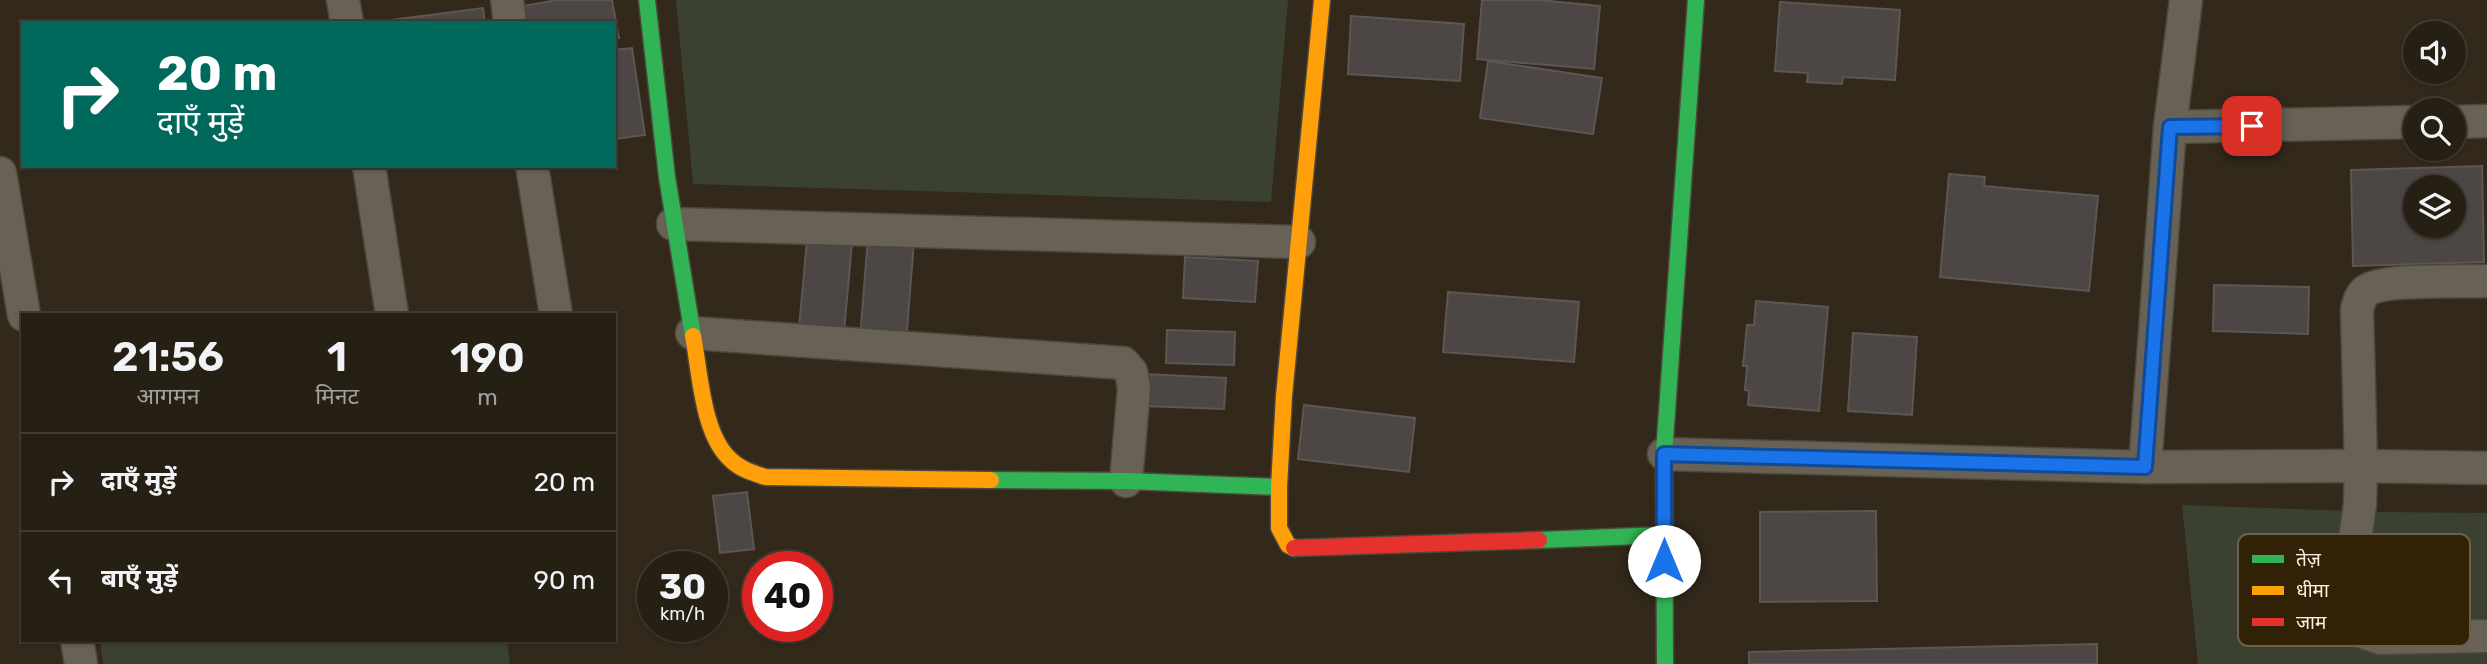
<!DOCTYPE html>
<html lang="hi">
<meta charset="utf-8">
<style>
body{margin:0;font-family:Rubik,"Noto Sans Devanagari",sans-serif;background:#2e271d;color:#f1f3f6;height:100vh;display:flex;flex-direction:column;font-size:26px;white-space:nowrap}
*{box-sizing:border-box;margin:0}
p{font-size:23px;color:#a4a2a0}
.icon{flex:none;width:38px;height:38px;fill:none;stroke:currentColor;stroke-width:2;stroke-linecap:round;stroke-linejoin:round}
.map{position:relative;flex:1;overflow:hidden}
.side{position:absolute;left:21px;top:313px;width:595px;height:329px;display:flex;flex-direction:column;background:#261f14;border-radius:0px;box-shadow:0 2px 5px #0004,0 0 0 2px #423d34}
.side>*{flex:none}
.banner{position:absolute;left:21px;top:21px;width:595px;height:147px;border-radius:0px;box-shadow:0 2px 5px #0004,0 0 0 2px #423d34;background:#00695c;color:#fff;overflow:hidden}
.fabs{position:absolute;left:2403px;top:21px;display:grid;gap:14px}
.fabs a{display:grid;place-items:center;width:63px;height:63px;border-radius:50%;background:#261f14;box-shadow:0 2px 5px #0004,0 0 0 2px #423d34;font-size:35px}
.speed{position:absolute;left:637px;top:551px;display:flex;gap:14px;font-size:35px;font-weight:700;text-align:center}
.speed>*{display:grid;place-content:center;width:91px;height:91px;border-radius:50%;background:#261f14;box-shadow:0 2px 5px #0004,0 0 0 2px #423d34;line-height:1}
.speed small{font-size:18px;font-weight:400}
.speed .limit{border:10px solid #d22;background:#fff;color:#111}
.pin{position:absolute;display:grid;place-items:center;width:60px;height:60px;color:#fff;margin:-30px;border-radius:14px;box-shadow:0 4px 10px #0006}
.me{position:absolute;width:77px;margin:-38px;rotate:0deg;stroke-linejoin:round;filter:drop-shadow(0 0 5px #0008)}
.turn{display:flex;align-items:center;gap:24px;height:147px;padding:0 21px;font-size:32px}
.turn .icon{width:91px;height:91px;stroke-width:2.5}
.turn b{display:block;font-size:49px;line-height:60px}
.eta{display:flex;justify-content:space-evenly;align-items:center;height:119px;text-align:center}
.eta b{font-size:42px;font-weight:600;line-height:49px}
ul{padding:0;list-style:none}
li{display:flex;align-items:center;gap:21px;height:98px;padding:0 21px;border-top:2px solid #423d34}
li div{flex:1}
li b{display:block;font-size:26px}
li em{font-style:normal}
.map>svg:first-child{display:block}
.green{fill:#3b4130}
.building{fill:#4c4644;stroke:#5d5655;stroke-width:2;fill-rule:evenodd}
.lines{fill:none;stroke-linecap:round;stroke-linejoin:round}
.street-casing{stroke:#4e473b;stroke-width:35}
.fast-casing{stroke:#4e473b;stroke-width:19}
.slow-casing{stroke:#4e473b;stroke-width:19}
.jam-casing{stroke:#4e473b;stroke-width:19}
.street{stroke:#686156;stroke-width:32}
.fast{stroke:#30b455;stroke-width:16}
.slow{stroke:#ff9f0a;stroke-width:16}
.jam{stroke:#e5322d;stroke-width:16}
.route-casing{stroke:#114b97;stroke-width:18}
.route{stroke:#1a73e8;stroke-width:12}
.key{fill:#312207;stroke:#6d6048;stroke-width:2}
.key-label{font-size:19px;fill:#faf1e1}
</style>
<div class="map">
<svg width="2487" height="664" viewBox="0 0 2487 664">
<rect width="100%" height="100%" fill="#32291b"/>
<g class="green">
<polygon points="676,0 1288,0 1271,202 693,184"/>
<polygon points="2182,505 2377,512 2487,513 2487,664 2198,664"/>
<polygon points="100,641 507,641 510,664 103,664"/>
</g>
<g class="building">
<polygon points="557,0 612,0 619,38 614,38 614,23 514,23 512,8"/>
<polygon points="1482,0 1538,0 1600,6 1594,69 1477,59"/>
<polygon points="1780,2 1900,10 1895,80 1843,77 1842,84 1807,82 1808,73 1775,71"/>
<polygon points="483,8 485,23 392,23 392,20"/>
<polygon points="1351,16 1464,24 1460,81 1348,74"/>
<polygon points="632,48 645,135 614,139 614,50"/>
<polygon points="1488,61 1602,78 1593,134 1480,118"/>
<path d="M2482,166L2484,262L2353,266L2351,170ZM2415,187H2454V226H2415Z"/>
<polygon points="1949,174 1985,177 1984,186 2098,196 2089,291 1940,277"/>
<polygon points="808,229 853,232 844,332 799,328"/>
<polygon points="868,237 914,241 906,343 860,339"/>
<polygon points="1185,257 1258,261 1255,302 1183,298"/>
<polygon points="2214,285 2309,287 2308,334 2213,331"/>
<polygon points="1448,292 1579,302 1574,362 1443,352"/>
<polygon points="1756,301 1828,307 1819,411 1748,405 1749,391 1745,390 1747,366 1743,366 1747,325 1754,325"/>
<polygon points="1167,330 1235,332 1234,365 1166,363"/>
<polygon points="1853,333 1917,337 1912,415 1848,411"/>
<polygon points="1145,374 1226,378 1224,409 1143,406"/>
<polygon points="1304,405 1415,418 1409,472 1298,459"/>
<polygon points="747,492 754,549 720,553 713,496"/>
<polygon points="1876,511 1877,601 1760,602 1760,512"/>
<polygon points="2097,644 2097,664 1749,664 1749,652"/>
</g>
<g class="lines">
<defs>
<g id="street">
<polyline points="343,0 347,23"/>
<polyline points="507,0 510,23"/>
<polyline points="2454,122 2487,121"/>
<polyline points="2170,127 2415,122"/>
<polyline points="369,166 392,315"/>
<polyline points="532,166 556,315"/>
<polyline points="0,173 24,315"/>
<polyline points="673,224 1299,242"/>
<path d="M2487,281C2463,282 2383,278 2366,291C2360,296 2359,302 2357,310L2361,466L2360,504L2347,596V615L2360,631L2380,638L2487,636"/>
<polyline points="692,333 1123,363 1131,372 1134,388 1126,481"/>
<polyline points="1664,454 2145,467 2361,466 2487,468"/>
<polyline points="2145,467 2170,127 2186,0"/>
<polyline points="77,640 81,664"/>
</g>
<g id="fast">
<polyline points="647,0 667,177 693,336"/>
<polyline points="991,480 1126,481 1279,487"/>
<polyline points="1539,540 1663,535"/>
<polyline points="1665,664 1664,454 1696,0"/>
</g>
<g id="slow">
<path d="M693,336C700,371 702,435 731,460C740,469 753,473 765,477L991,480"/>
<polyline points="1294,548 1288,545 1279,528 1279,487 1284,396 1322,0"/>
</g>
<polyline id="jam" points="1294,548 1539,540"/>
</defs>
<use href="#street" class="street-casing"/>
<use href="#fast" class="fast-casing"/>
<use href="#slow" class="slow-casing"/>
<use href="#jam" class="jam-casing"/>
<use href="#street" class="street"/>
<use href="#fast" class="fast"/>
<use href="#slow" class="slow"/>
<use href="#jam" class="jam"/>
</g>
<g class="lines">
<defs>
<polyline id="route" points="1664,561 1664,454 2145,467 2170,127 2252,126"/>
</defs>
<use href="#route" class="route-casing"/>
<use href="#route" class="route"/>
</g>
<rect x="2238" y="534" width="232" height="112" rx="10" class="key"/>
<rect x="2252" y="555" width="32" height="8" fill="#30b455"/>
<rect x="2252" y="586" width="32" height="9" fill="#ff9f0a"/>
<rect x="2252" y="618" width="32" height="8" fill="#e5322d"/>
<g class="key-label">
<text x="2296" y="566">तेज़</text>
<text x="2296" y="597">धीमा</text>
<text x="2296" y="629">जाम</text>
</g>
</svg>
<div class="fabs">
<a><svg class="icon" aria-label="sound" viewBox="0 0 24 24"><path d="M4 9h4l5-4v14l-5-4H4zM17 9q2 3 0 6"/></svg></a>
<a><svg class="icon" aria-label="search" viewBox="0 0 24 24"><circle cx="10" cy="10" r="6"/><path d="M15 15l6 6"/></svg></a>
<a><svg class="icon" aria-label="layers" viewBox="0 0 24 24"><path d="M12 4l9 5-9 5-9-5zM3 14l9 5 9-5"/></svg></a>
</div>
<div class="speed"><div>30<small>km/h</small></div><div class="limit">40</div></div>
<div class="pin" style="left:2252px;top:126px;background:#d93025"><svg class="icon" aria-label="arrive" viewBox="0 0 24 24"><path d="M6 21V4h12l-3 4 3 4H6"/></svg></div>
<svg class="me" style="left:1664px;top:561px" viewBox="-20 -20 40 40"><circle r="19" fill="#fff"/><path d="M0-13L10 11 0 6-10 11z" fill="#1a73e8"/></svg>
<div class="banner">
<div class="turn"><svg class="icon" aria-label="right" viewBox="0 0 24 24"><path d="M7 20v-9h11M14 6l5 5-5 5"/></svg><div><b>20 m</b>दाएँ मुड़ें</div></div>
</div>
<section class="side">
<div class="eta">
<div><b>21:56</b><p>आगमन</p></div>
<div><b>1</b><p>मिनट</p></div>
<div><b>190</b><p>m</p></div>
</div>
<ul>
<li><svg class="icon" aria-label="right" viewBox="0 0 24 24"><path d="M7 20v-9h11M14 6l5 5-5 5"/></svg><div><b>दाएँ मुड़ें</b></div><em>20 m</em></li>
<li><svg class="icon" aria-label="left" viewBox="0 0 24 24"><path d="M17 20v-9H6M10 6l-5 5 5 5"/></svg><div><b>बाएँ मुड़ें</b></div><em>90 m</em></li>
</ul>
</section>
</div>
